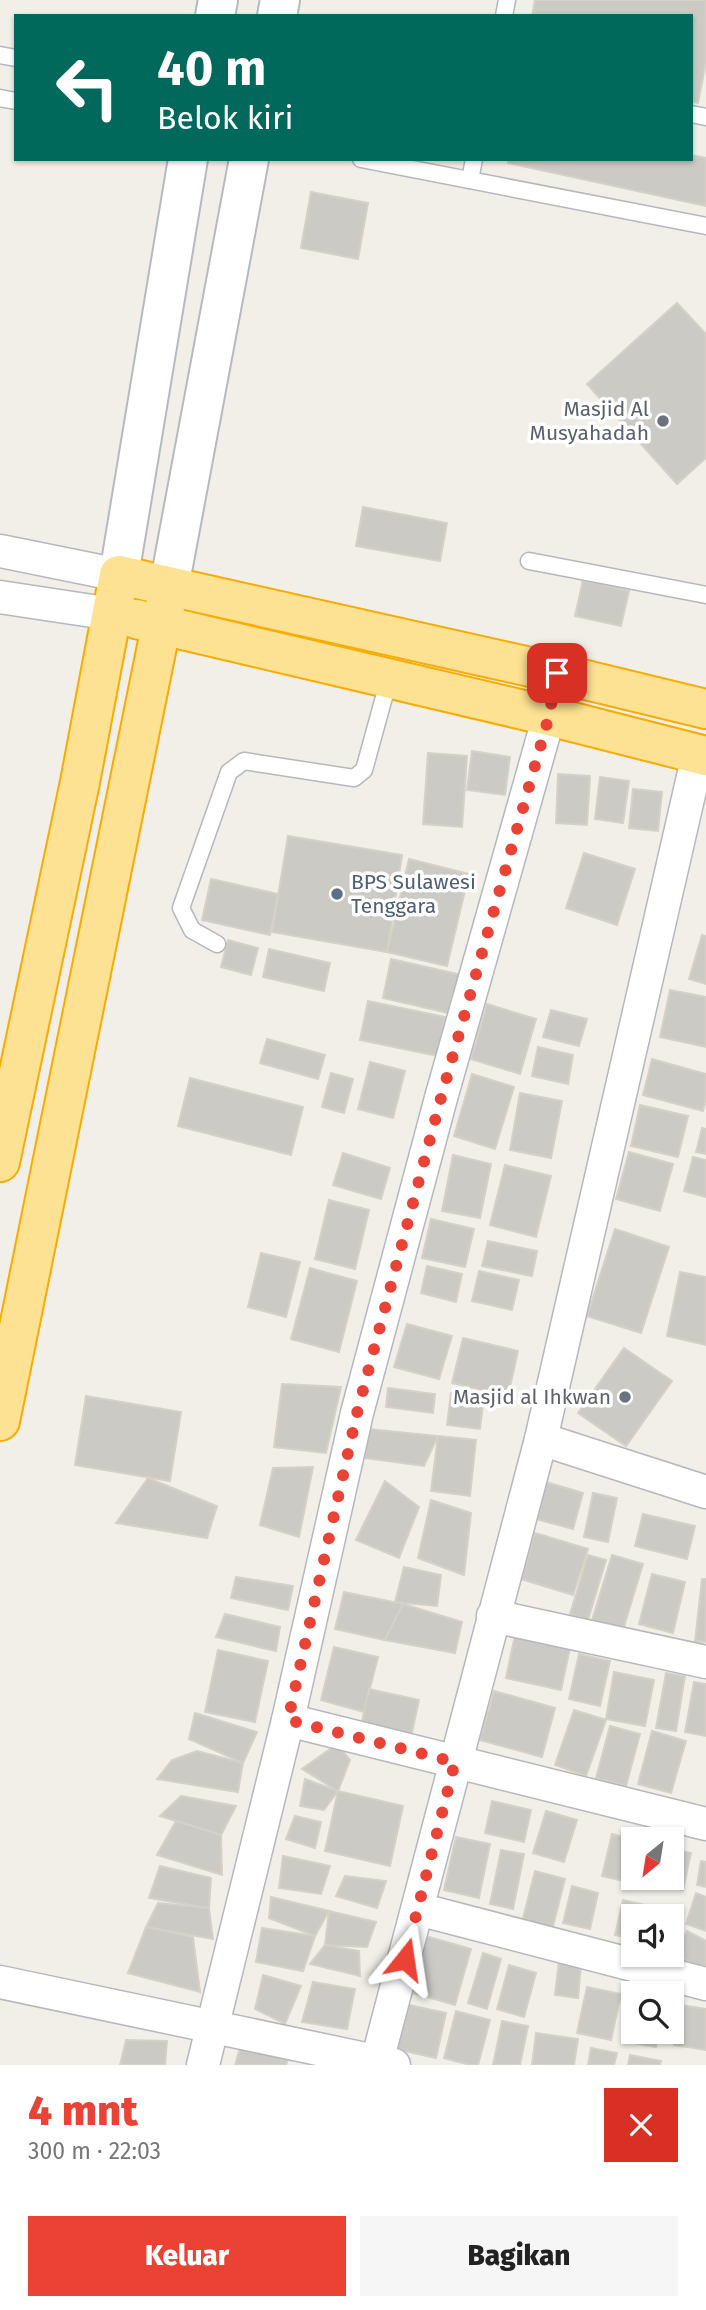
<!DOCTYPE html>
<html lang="id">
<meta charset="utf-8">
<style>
body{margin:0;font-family:"Fira Sans",sans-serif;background:#f6f6f6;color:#222;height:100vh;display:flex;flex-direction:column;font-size:26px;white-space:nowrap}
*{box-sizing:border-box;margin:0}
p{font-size:23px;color:#767676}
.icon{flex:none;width:38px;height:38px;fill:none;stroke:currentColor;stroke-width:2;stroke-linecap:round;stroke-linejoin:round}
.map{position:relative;height:2065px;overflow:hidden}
.side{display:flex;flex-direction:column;background:#fff;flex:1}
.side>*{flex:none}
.guide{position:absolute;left:14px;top:14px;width:679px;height:147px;border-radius:0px;box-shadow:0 2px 5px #0004;background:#00695c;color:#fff;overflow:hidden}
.needle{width:46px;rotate:210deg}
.tools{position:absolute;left:621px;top:1827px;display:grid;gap:14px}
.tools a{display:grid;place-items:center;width:63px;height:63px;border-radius:0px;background:#fff;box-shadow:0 2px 5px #0004;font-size:35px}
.pin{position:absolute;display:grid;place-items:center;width:60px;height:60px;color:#fff;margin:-30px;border-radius:14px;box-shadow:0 4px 10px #0006}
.me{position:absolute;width:77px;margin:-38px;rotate:15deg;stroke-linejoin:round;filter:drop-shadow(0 0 5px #0008)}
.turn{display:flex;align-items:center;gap:24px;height:147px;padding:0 28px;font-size:32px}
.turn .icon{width:91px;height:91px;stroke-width:2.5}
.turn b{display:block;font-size:49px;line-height:60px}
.round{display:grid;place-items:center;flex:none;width:74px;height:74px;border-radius:0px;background:#f6f6f6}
.summary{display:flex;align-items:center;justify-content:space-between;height:119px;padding:0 28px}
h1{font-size:42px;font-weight:800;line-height:52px;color:#ea4335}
.primary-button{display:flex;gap:14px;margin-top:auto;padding:14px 28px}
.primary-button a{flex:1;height:80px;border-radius:0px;background:#ea4335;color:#fff;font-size:28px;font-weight:800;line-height:80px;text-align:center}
.primary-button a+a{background:#f6f6f6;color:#222}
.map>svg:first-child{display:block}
.building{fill:#cccac5;stroke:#d6d1c6;stroke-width:2}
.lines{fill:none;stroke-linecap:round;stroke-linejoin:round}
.lane-casing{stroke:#b5b8bc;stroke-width:19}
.street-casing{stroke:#b5b8bc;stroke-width:35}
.secondary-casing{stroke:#b6babf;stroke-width:42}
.highway-casing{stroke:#f9ab00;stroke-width:42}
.lane{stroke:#fff;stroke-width:16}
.street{stroke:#fff;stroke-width:32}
.secondary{stroke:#fff;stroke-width:38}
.highway{stroke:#fde293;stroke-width:38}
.route{stroke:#ea4335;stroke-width:12;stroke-dasharray:0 21.6}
.worship-dot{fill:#6b7280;stroke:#fff;stroke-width:2.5}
.service-dot{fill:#5c6f8a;stroke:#fff;stroke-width:2.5}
.labels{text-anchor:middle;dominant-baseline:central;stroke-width:7;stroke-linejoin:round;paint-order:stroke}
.worship-label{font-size:21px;fill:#5b616d;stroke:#fff;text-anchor:end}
.service-label{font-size:21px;fill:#4e5e75;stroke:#fff;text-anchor:start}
</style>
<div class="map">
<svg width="706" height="2065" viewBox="0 0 706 2065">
<rect width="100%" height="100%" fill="#f1efe8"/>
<g class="building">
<polygon points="535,0 706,0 706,62 698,103 691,102 691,16 532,16"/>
<polygon points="691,155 706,158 706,206 508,163 509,159 691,159"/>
<polygon points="311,192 368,203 358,259 301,248"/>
<polygon points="677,303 706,334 706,458 677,484 587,384"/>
<polygon points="363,507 447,523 440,561 356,546"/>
<polygon points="583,580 629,591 621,626 575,616"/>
<polygon points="472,751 510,757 505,795 467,790"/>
<polygon points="428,753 467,756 462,827 423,824"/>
<polygon points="558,774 590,776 587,825 556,823"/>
<polygon points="600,777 629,781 623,823 595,819"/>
<polygon points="633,789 662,792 658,831 629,828"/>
<polygon points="288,836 402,855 387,952 272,932"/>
<polygon points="584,853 635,869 617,925 566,908"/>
<polygon points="409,859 469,874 447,966 387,952"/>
<polygon points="211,879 278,894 270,935 202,920"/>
<polygon points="702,935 706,936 706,984 689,979"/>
<polygon points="228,940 258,948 251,975 221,967"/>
<polygon points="269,949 330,963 324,991 263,977"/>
<polygon points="391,959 462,975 453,1014 383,998"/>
<polygon points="670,990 706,997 706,1047 660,1037"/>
<polygon points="368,1001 445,1017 438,1056 360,1040"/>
<polygon points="487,1004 536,1019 520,1074 471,1059"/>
<polygon points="551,1010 587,1019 579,1046 543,1037"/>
<polygon points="267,1039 325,1055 318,1079 260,1063"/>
<polygon points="538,1047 573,1055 568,1084 532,1076"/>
<polygon points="652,1059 706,1074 706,1098 703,1111 643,1095"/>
<polygon points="370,1062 405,1071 393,1118 358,1109"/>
<polygon points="331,1073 353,1079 344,1113 322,1107"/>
<polygon points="472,1074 514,1087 495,1149 454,1136"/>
<polygon points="190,1078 303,1107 291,1155 178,1126"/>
<polygon points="520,1093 562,1101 551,1158 510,1150"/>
<polygon points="640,1105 688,1116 678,1157 631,1146"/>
<polygon points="702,1128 706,1129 706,1154 696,1152"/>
<polygon points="629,1152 673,1164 660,1211 616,1199"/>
<polygon points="343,1153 390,1168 381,1199 333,1185"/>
<polygon points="453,1155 491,1164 480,1218 442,1211"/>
<polygon points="693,1157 706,1160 706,1197 684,1191"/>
<polygon points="505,1165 551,1176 536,1237 490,1225"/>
<polygon points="329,1200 369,1210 355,1269 315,1259"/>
<polygon points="431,1219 474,1229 465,1267 422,1258"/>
<polygon points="615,1229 669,1247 641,1333 587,1316"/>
<polygon points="488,1241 537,1251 532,1276 482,1266"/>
<polygon points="261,1253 300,1262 286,1317 248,1307"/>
<polygon points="427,1266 462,1274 456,1302 421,1293"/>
<polygon points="310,1268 357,1281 339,1352 291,1339"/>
<polygon points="479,1271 519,1280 512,1310 472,1301"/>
<polygon points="680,1272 706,1277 706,1345 667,1336"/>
<polygon points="407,1324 452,1336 439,1379 394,1367"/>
<polygon points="463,1338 518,1351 508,1396 452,1383"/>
<polygon points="624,1348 672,1381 626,1446 578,1413"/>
<polygon points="282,1384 341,1387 326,1453 274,1447"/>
<polygon points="388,1388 435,1394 433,1413 386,1407"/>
<polygon points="451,1393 484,1397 480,1429 447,1425"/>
<polygon points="86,1396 181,1412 170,1481 75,1465"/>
<polygon points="368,1429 438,1436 424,1466 357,1457"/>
<polygon points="438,1436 476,1440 470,1496 431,1491"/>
<polygon points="313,1467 299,1537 260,1525 273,1468"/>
<polygon points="148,1478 217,1506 207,1538 116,1523"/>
<polygon points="385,1481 419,1507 399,1558 356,1540"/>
<polygon points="546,1482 583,1493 573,1529 536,1519"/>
<polygon points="593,1493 617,1498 608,1542 584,1537"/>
<polygon points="431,1500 471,1513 464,1575 418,1558"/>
<polygon points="643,1514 695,1526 687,1559 635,1546"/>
<polygon points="535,1533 588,1549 573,1595 521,1579"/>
<polygon points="588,1555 606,1560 588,1620 570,1614"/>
<polygon points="612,1555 643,1564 623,1630 592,1620"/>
<polygon points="404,1567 441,1575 437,1606 395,1602"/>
<polygon points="652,1574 685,1582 673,1633 639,1624"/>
<polygon points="236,1577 293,1586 288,1610 231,1598"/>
<polygon points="702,1579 706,1579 706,1642 695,1641"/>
<polygon points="344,1592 403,1604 385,1640 335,1629"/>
<polygon points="403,1604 462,1622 455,1653 385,1640"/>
<polygon points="225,1614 280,1627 276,1651 216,1637"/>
<polygon points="516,1630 571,1643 561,1690 506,1678"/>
<polygon points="334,1647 378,1657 364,1712 321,1700"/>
<polygon points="218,1650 268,1661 255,1722 205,1712"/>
<polygon points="579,1654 610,1661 600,1706 569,1699"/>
<polygon points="614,1672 654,1680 645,1726 606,1719"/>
<polygon points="666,1673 685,1676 676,1731 656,1728"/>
<polygon points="694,1682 706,1684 706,1736 685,1732"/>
<polygon points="369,1689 419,1700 411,1737 361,1726"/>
<polygon points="494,1691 555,1708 542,1757 480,1740"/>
<polygon points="574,1710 606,1720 586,1776 555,1765"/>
<polygon points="195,1713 257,1732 243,1763 189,1739"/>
<polygon points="610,1726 640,1734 626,1786 596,1778"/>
<polygon points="652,1731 686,1741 671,1793 638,1784"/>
<polygon points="337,1744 350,1760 338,1791 302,1769"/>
<polygon points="197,1751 243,1763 238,1792 157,1779 172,1760"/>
<polygon points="305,1779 338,1791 324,1810 300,1806"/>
<polygon points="338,1791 403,1806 390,1866 325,1851"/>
<polygon points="181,1796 236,1806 221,1835 160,1816"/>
<polygon points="492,1801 531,1810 524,1842 485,1833"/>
<polygon points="546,1811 577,1820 564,1862 533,1853"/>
<polygon points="295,1816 321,1822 315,1848 286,1839"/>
<polygon points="176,1821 221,1835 222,1875 157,1855"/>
<polygon points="612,1834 634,1840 634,1878 648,1878 646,1886 602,1876"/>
<polygon points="456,1837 490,1844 479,1898 444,1890"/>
<polygon points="672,1849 691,1853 683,1890 655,1883 656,1878 672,1878"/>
<polygon points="501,1850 524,1854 513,1909 490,1904"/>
<polygon points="283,1856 330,1866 321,1894 279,1888"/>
<polygon points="701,1861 706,1862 706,1887 697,1885"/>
<polygon points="160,1866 211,1878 209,1908 149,1898"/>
<polygon points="535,1871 565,1879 551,1934 521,1926"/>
<polygon points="345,1876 386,1881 377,1908 336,1896"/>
<polygon points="572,1886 598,1893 590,1929 563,1923"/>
<polygon points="696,1893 706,1897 706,1931 686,1924"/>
<polygon points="271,1897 329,1911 315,1936 269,1918"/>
<polygon points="623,1900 657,1908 655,1916 634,1916 634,1939 615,1935"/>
<polygon points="158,1903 209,1908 213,1939 146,1927"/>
<polygon points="329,1911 376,1922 367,1947 325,1945"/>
<polygon points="146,1927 193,1937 200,1992 128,1973"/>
<polygon points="262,1928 315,1936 303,1971 256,1962"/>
<polygon points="687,1931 706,1941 706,1971 674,1954"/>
<polygon points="422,1935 471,1949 455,2005 406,1991"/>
<polygon points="325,1945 359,1951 360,1976 310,1964"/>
<polygon points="483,1953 501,1959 487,2009 468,2003"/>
<polygon points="559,1961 581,1964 578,1998 555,1995"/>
<polygon points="509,1965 536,1973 524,2017 497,2009"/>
<polygon points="263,1975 301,1986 285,2024 255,2009"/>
<polygon points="313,1982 355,1989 347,2029 302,2022"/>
<polygon points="587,1987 621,1994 611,2040 577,2033"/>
<polygon points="400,2003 446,2013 436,2058 391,2048"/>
<polygon points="681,2005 706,2009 706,2050 674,2045"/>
<polygon points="456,2011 490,2020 478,2065 470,2065 444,2058"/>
<polygon points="634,2012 634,2032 659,2032 656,2047 629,2042"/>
<polygon points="502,2021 528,2026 520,2065 493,2065"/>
<polygon points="536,2033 578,2039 574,2065 532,2065"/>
<polygon points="126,2040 167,2041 165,2065 120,2065"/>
<polygon points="241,2045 288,2059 286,2065 235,2065"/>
<polygon points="591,2048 617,2053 614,2065 588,2065"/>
<polygon points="630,2055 661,2061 660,2065 628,2065"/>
</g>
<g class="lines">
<defs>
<g id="lane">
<polyline points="504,16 507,0"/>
<polyline points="0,55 16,58"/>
<polyline points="0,98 16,101"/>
<polyline points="691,114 706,117"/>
<polyline points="361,159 706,226"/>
<polyline points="470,180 474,159"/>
<polyline points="529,561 706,595"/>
<polyline points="217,944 192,930 181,908 229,772 244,761 354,778 364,770 389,679"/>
</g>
<g id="street">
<polyline points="0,551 119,575"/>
<polyline points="0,597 112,614"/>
<polyline points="557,673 549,716 441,1098 357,1413 288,1720 706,1824"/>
<polyline points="541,1439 706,1492"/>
<polyline points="493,1616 706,1662"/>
<polyline points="418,1909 706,1984"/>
<polyline points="0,1982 394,2065"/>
<polyline points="203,2065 288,1720"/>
<polyline points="376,2065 541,1439 698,755"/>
</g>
<g id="secondary">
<polyline points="215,16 218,0"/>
<polyline points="277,16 280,0"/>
<polyline points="119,575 188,159"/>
<polyline points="169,587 249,159"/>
</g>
<g id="highway">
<polyline points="136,619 549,716 706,756"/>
<polyline points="0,1162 80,782 119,575 557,673 706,709"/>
<polyline points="0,1421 169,587"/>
</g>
</defs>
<use href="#lane" class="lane-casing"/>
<use href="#street" class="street-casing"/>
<use href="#secondary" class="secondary-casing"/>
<use href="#highway" class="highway-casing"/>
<use href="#lane" class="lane"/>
<use href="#street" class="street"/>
<use href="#secondary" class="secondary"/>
<use href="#highway" class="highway"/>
</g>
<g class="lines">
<polyline class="route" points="405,1959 455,1762 288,1720 357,1413 441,1098 549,716 557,673"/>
</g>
<g class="worship-dot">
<circle cx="663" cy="421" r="7"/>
<circle cx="625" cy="1397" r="7"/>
</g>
<circle class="service-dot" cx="337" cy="894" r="7"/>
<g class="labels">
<g class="worship-label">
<text x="649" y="409">Masjid Al<tspan x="649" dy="24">Musyahadah</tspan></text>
<text x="611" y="1397">Masjid al Ihkwan</text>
</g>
<g class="service-label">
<text x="351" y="882">BPS Sulawesi<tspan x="351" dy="24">Tenggara</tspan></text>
</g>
</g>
</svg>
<div class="tools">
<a><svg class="needle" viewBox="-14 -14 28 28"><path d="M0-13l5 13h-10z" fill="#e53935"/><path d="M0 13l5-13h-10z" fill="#767676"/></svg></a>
<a><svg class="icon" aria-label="sound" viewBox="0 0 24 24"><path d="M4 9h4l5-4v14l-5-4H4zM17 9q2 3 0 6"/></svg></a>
<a><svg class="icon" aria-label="search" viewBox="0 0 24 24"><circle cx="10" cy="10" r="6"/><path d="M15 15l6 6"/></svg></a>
</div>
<div class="pin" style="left:557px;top:673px;background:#d93025"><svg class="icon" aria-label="arrive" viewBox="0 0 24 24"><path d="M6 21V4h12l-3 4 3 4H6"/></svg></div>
<svg class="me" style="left:405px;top:1959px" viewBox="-20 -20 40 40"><path d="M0-17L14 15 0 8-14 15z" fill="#ea4335" stroke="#fff" stroke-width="4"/></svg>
<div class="guide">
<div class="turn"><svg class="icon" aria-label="left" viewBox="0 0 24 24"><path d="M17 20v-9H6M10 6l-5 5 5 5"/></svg><div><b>40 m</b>Belok kiri</div></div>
</div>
</div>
<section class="side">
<div class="summary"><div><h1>4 mnt</h1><p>300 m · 22:03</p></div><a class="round" style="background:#d93025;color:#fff"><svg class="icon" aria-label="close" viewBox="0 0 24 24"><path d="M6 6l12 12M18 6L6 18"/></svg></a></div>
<div class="primary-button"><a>Keluar</a><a>Bagikan</a></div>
</section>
